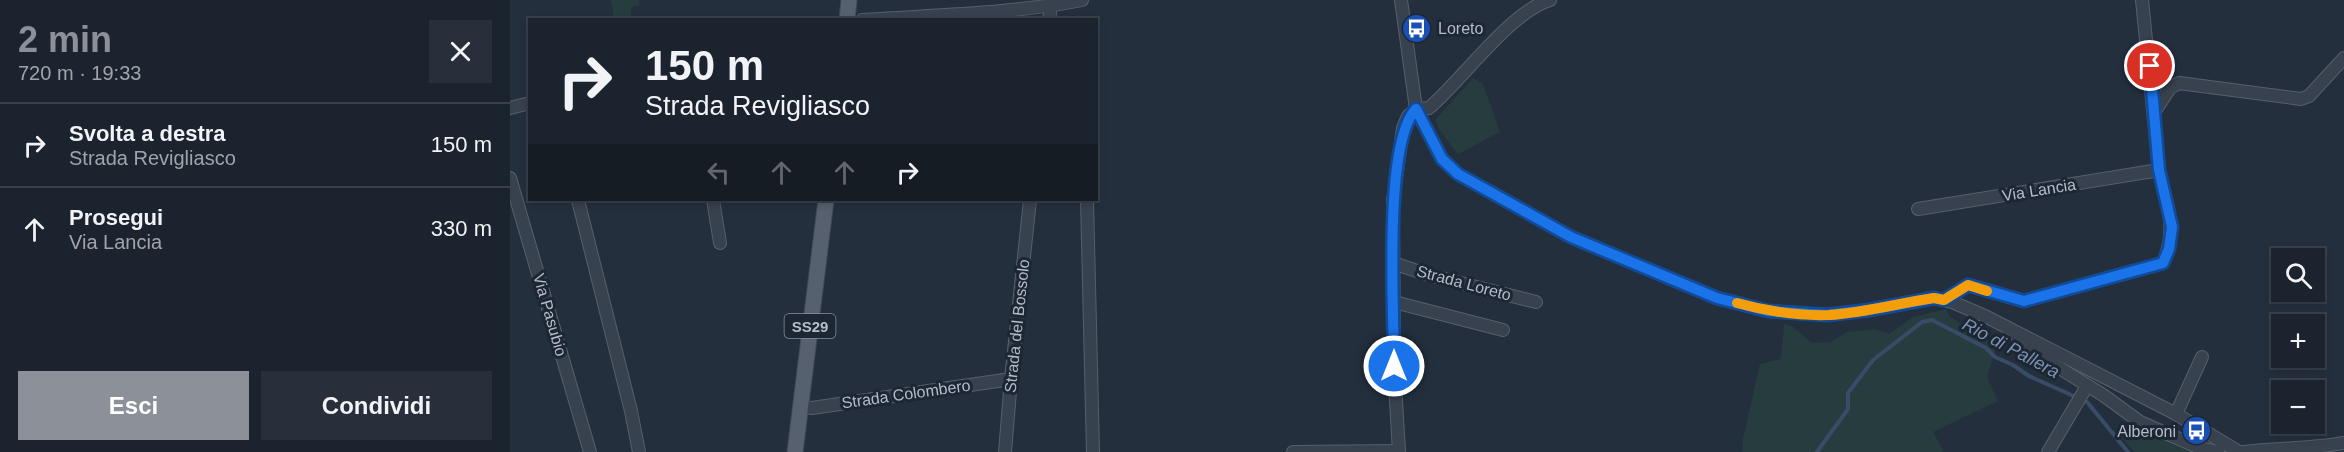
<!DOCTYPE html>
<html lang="it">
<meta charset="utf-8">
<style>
body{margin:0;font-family:Helvetica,sans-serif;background:#282f3a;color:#f1f3f6;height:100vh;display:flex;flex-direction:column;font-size:22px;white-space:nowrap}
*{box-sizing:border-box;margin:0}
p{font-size:20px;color:#a0a4aa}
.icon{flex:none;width:33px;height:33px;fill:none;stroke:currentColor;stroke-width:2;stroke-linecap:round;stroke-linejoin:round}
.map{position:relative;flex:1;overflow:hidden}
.side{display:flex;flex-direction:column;background:#1b232e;width:510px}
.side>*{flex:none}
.hud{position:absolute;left:18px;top:18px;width:570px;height:183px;border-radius:0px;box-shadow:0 3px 9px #0003,0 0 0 2px #39404a;background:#1b232e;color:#f1f3f6;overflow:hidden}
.buttons{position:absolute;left:1761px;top:248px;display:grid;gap:12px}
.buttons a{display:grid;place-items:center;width:54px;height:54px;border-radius:0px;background:#1b232e;box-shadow:0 3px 9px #0003,0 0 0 2px #39404a;font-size:30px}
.pin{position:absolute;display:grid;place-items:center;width:51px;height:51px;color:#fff;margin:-26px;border:3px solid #fff;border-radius:50%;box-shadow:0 2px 6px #0007}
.me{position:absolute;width:66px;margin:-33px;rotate:0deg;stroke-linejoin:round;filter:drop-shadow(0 0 4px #0008)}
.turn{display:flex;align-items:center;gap:21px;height:126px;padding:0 18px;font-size:27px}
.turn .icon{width:78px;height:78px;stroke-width:2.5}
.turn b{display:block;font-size:42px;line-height:51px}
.lanes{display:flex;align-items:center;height:57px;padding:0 18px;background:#0003;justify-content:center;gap:30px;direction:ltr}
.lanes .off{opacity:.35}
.round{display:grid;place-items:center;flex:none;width:63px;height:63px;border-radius:0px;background:#282f3a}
.summary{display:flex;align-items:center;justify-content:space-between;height:102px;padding:0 18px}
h1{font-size:36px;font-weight:800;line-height:45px;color:#8c9099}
.button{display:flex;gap:12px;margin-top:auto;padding:12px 18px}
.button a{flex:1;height:69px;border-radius:0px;background:#8c9099;color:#fff;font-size:24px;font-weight:800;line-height:69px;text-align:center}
.button a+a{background:#282f3a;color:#f1f3f6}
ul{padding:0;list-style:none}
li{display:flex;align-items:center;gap:18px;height:84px;padding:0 18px;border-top:2px solid #39404a}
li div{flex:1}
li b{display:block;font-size:22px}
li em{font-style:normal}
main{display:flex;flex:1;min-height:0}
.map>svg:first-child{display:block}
.green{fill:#263c3f}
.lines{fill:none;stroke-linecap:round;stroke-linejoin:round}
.stream{stroke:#394c67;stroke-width:4}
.minor-casing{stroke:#565f6c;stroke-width:14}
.major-casing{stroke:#414a57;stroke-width:17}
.minor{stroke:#38414e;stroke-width:12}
.major{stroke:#56606e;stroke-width:15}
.route-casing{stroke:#114b97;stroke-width:15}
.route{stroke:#1a73e8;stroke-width:10}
.slow{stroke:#f59e0b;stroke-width:10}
.labels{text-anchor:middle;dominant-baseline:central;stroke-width:6;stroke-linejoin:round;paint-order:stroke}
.shield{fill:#1d2633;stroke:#878f9c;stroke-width:1.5}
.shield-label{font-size:15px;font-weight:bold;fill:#b4bcc9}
.poi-label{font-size:16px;fill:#b4bcc9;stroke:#1d2633;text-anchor:start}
.street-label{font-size:16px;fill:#b4bcc9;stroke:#1d2633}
.water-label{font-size:18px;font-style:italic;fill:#7c92b1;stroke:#1d2633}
</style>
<main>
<section class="side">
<div class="summary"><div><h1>2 min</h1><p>720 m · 19:33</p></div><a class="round"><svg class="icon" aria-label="close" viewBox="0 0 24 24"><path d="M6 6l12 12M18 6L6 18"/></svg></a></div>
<ul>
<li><svg class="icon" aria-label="right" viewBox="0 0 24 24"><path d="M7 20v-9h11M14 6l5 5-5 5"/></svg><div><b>Svolta a destra</b><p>Strada Revigliasco</p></div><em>150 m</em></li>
<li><svg class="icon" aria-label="ahead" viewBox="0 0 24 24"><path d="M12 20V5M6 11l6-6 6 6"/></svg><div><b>Prosegui</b><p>Via Lancia</p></div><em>330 m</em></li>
</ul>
<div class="button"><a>Esci</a><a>Condividi</a></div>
</section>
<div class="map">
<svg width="1834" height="452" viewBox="0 0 1834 452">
<rect width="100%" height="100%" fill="#242f3e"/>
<g class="green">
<polygon points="101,0 129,0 129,5 121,7 121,19 104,19"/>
<polygon points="963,78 973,84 990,132 948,154 928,128 926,119"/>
<polygon points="1437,309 1439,316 1487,346 1477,377 1488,401 1423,432 1434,452 1232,452 1233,438 1250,364 1271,359 1274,324 1282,326 1302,343 1321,342 1337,332 1365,329 1379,334 1403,317"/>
<polygon points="1618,425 1672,448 1687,452 1624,452 1609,434"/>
</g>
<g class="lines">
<polyline class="stream" points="1307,452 1338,409 1338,393 1363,360 1412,322 1422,320 1476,348 1485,357 1503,365 1519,376 1577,402 1618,452"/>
<defs>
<g id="minor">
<polyline points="891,0 906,109 932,159 948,174 1061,237 1207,298 1258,311 1317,315 1359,310 1424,298 1442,302 1475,316 1666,414 1729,452"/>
<polyline points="1632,0 1649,170"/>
<path d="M352,20C425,15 500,14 572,0"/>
<polyline points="539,20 541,6"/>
<polyline points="0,108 20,103"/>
<path d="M906,109L919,108C952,80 1001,11 1040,0"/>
<polyline points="1645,111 1660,88 1669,83 1791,99 1799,96 1834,58"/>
<polyline points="0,178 80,452"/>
<polyline points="68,200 121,411 129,452"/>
<polyline points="203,200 210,243"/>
<polyline points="577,200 583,452"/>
<path d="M1408,209L1649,170C1657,207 1668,227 1653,263L1514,301L1458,285L1434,300"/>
<polyline points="883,263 919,275 1026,302"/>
<polyline points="884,302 993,330"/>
<polyline points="1506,335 1517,348 1593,395 1630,422 1690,448 1708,452"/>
<polyline points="291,407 302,408 501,379"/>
<polyline points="1666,414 1692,357"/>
<polyline points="495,452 501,379 520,200"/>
<polyline points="783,452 889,451"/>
<polyline points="889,452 884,366 883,200 893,128 898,116 906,109"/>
<polyline points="1538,452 1577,386"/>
<path d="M1734,452C1768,448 1801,449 1834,443"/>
</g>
<g id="major">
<polyline points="337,20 339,0"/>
<polyline points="285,452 316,200"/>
</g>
</defs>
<use href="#minor" class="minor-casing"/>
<use href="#major" class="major-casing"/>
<use href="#minor" class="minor"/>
<use href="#major" class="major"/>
</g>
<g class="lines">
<defs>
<path id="route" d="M884,366C884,314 873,143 906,109L932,159L948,174L1061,237L1207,298L1258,311L1317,315L1359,310L1424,298L1434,300L1458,285L1514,301L1653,263L1659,249L1662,227L1649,170L1640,66"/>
</defs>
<use href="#route" class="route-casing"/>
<use href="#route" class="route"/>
<path class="slow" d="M1227,303C1256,311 1288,316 1319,315C1354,313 1389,303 1424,298L1434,300L1458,285L1477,291"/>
</g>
<defs>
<symbol id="bus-disc" viewBox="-11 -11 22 22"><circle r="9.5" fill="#1a4fb4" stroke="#1d2633"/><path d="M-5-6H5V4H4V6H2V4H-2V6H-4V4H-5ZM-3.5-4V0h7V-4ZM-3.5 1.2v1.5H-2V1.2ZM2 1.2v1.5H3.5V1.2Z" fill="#fff"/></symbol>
</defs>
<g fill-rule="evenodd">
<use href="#bus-disc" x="890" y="12" width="33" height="33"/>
<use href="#bus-disc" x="1670" y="414" width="33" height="33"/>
</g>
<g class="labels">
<rect class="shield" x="274.5" y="314" width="51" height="24" rx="4.5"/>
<g class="shield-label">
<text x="300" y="326">SS29</text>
</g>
<g class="poi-label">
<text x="928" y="28">Loreto</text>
<text x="1666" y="431" text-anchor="end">Alberoni</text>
</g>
<g class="street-label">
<text transform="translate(1529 190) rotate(-9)">Via Lancia</text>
<text transform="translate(954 283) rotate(15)">Strada Loreto</text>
<text transform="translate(40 315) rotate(74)">Via Pasubio</text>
<text transform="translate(507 326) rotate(-84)">Strada del Bossolo</text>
<text transform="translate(396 394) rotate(-8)">Strada Colombero</text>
</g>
<g class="water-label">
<text transform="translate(1501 348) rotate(28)">Rio di Pallera</text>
</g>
</g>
</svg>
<div class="buttons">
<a><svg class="icon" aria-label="search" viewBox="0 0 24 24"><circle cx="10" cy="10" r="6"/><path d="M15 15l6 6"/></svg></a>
<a>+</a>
<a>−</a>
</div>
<div class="pin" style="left:1640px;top:66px;background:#d93025"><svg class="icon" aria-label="arrive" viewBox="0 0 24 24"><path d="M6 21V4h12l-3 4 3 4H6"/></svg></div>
<svg class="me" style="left:884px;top:366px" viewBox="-20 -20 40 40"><circle r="17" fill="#1a73e8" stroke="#fff" stroke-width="3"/><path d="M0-11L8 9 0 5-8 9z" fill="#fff"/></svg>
<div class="hud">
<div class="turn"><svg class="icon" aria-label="right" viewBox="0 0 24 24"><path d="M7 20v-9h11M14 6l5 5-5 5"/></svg><div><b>150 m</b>Strada Revigliasco</div></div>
<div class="lanes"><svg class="icon off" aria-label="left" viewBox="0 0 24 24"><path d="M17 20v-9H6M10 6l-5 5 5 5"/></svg><svg class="icon off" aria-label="ahead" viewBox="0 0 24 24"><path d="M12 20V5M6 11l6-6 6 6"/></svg><svg class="icon off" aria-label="ahead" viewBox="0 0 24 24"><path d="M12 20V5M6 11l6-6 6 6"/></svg><svg class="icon" aria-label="right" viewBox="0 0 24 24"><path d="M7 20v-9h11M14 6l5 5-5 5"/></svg></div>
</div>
</div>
</main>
